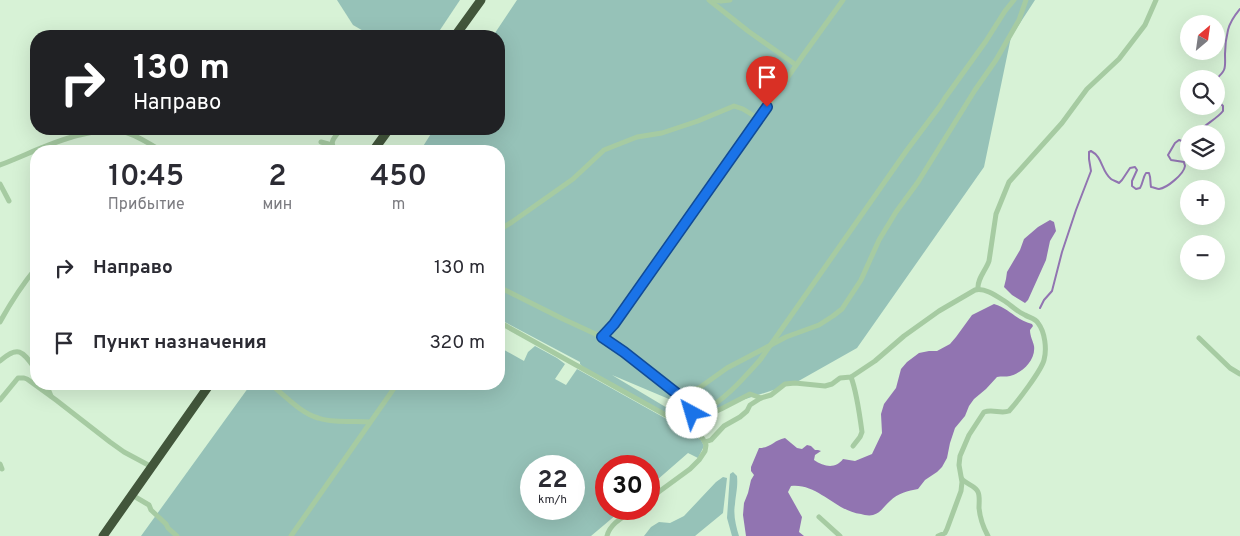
<!DOCTYPE html>
<html lang="ru">
<meta charset="utf-8">
<style>
body{margin:0;font-family:Overpass,sans-serif;background:#f7f7f7;color:#2b2b33;height:100vh;display:flex;flex-direction:column;font-size:19px;white-space:nowrap}
*{box-sizing:border-box;margin:0}
p{font-size:16px;color:#7c7c81}
.icon{flex:none;width:28px;height:28px;fill:none;stroke:currentColor;stroke-width:2;stroke-linecap:round;stroke-linejoin:round}
.map{position:relative;flex:1;overflow:hidden}
.sheet{position:absolute;left:30px;top:145px;width:475px;height:245px;display:flex;flex-direction:column;background:#fff;border-radius:20px;box-shadow:0 5px 20px #0002}
.sheet>*{flex:none}
.guide{position:absolute;left:30px;top:30px;width:475px;height:105px;border-radius:20px;box-shadow:0 5px 20px #0002;background:#202124;color:#fff;overflow:hidden}
.needle{width:32px;rotate:29deg}
.tools{position:absolute;left:1180px;top:15px;display:grid;gap:10px}
.tools a{display:grid;place-items:center;width:45px;height:45px;border-radius:50%;background:#fff;box-shadow:0 5px 20px #0002;font-size:25px}
.speed{position:absolute;left:520px;top:455px;display:flex;gap:10px;font-size:25px;font-weight:700;text-align:center}
.speed>*{display:grid;place-content:center;width:65px;height:65px;border-radius:50%;background:#fff;box-shadow:0 5px 20px #0002;line-height:1}
.speed small{font-size:12px;font-weight:400}
.speed .limit{border:8px solid #d22;background:#fff;color:#111}
.pin{position:absolute;display:grid;place-items:center;width:42px;height:42px;color:#fff;margin:-51px -21px;border-radius:50% 50% 50% 0;rotate:-45deg;box-shadow:0 0 5px #0007}
.pin .icon{rotate:45deg}
.me{position:absolute;width:55px;margin:-28px;rotate:321deg;stroke-linejoin:round;filter:drop-shadow(0 0 4px #0008)}
.turn{display:flex;align-items:center;gap:18px;height:105px;padding:0 20px;font-size:22px}
.turn .icon{width:65px;height:65px;stroke-width:2.5}
.turn b{display:block;font-size:35px;line-height:42px}
.eta{display:flex;justify-content:space-evenly;align-items:center;height:85px;text-align:center}
.eta b{font-size:30px;font-weight:600;line-height:35px}
ul{padding:0;list-style:none}
li{display:flex;align-items:center;gap:15px;height:75px;padding:0 20px}
li div{flex:1}
li b{display:block;font-size:19px}
li em{font-style:normal}
.map>svg:first-child{display:block}
.green{fill:#96c2b8;fill-rule:evenodd}
.water{fill:#9174b1}
.lines{fill:none;stroke-linecap:round;stroke-linejoin:round}
.stream{stroke:#9174b1;stroke-width:2}
.street{stroke:#a6cba2;stroke-width:5}
.highway{stroke:#42563b;stroke-width:9}
.route-casing{stroke:#114b97;stroke-width:12}
.route{stroke:#1a73e8;stroke-width:9}
</style>
<div class="map">
<svg width="1240" height="536" viewBox="0 0 1240 536">
<rect width="100%" height="100%" fill="#d7f2d6"/>
<g class="green">
<polygon points="337,0 460,0 436,36 372,36 353,25"/>
<polygon points="517,0 1035,0 1011,37 984,167 857,348 795,383 702,413 612,375 684,418 685,421 684,423 583,367 580,364 580,362 499,319 499,151 420,151 434,129 499,129 499,36 493,36"/>
<path d="M535,346L557,358L565,364L555,379L566,385L577,369L688,431L701,440L704,446L698,458L688,453L649,487V466H606V509H623L591,536H141L251,384H499V347L524,361L528,352ZM531,466H574V509H531Z"/>
<path d="M733,472L737,476C738,487 736,493 735,504C733,515 736,526 739,536H732L727,518L730,474Z"/>
<polygon points="723,477 727,478 723,513 695,536 644,536 651,527 659,522 670,523 684,516 716,482"/>
</g>
<g class="water">
<polygon points="1050,220 1054,222 1056,231 1050,241 1046,260 1028,300 1025,303 1012,295 1004,287 1006,279 1007,272 1020,250 1024,239 1038,227"/>
<path d="M994,304C1010,309 1016,320 1032,324L1033,326L1030,330C1030,336 1033,341 1034,346C1036,360 1022,373 1010,376C1006,377 1001,376 997,377L986,389L974,399L969,406L965,416L955,428L950,443L947,458L942,467L937,472L925,480L918,489C908,491 898,493 890,501C884,506 881,513 873,515C869,516 864,515 861,514C835,511 818,483 791,486L788,492L802,517L799,532L804,536H746L743,515L744,503L748,493L751,480L754,475L751,471V467L759,448C771,448 774,440 785,438L797,448L802,449L807,445L811,446L815,450H818L821,451L815,455L814,460C824,467 836,469 843,459L855,461L872,454L882,433L881,414L884,404L896,388L901,369L907,362L919,353L929,351H937L950,344L956,337L972,315Z"/>
</g>
<g class="lines">
<g class="stream">
<path d="M1216,79C1227,70 1225,67 1225,54C1225,46 1226,38 1228,30C1230,22 1235,15 1240,9"/>
<path d="M1197,134C1204,124 1216,120 1223,111V106L1216,99"/>
<path d="M1040,308L1044,300L1052,291L1062,252L1076,210L1091,171L1089,159V152L1091,151C1103,157 1101,171 1111,179C1112,180 1118,182 1119,183L1122,180L1130,168L1135,167L1137,170L1132,181V186L1136,189L1140,188C1143,183 1143,177 1146,173H1149C1151,178 1150,182 1151,187C1153,187 1157,189 1159,189C1167,188 1184,174 1185,166C1185,165 1184,164 1184,162L1171,160L1168,155L1175,143L1179,140L1185,142L1189,141"/>
</g>
<g class="street">
<polyline points="709,0 748,31 796,65"/>
<polyline points="714,0 721,1 730,0"/>
<polyline points="321,142 332,145"/>
<path d="M337,151C327,143 335,137 341,129"/>
<path d="M0,165C24,156 47,144 72,137C88,133 104,128 121,131C136,134 149,144 162,151"/>
<polyline points="0,184 9,201"/>
<polyline points="499,230 512,222 573,179 604,150 637,137 662,133 698,121 734,106 743,109 759,119"/>
<polyline points="499,287 563,319 602,337 625,352 680,397 692,413"/>
<path d="M978,289C977,279 986,270 989,261L996,214L1009,182L1062,123L1087,89L1119,59L1145,25L1156,0"/>
<path d="M0,322C11,302 22,285 36,268"/>
<polyline points="499,322 680,423 688,424 703,439 706,445 705,451 699,460 690,469 649,499"/>
<polyline points="602,337 614,325 804,54 843,0"/>
<polyline points="1199,338 1230,368 1240,374"/>
<path d="M0,361C19,344 23,352 36,370"/>
<path d="M851,377C856,390 860,417 862,432L860,437L853,446"/>
<polyline points="46,384 51,396"/>
<path d="M270,384C286,396 299,412 318,418C335,424 353,420 370,422"/>
<polyline points="675,393 686,392 699,388 727,368 786,337 819,325 833,316 842,309 861,280 879,240 896,212 918,182 975,90 996,60 1019,20 1026,0"/>
<polyline points="0,400 18,378 24,378 27,379 56,400 110,442 124,452 152,467"/>
<polyline points="692,413 712,413 721,409 750,394 761,398"/>
<path d="M700,413C724,401 742,380 760,360L907,150L940,106L945,98L986,41L1005,11L1014,0"/>
<path d="M705,442L711,440L724,426L740,417L747,411L750,405L761,398L771,395L785,384L795,383L825,386L832,384L840,378L851,377L875,361L904,336L939,311L975,290C985,287 998,297 1006,302C1012,306 1018,312 1025,315C1030,318 1035,318 1038,323C1045,332 1047,349 1044,360C1041,371 1018,401 1009,411C1001,414 993,409 984,412L969,435L960,456L959,465L962,482L961,491L947,529L945,533L938,536"/>
<polyline points="0,464 2,469"/>
<path d="M962,479C966,484 976,486 978,492C980,496 979,503 979,508C980,518 983,527 988,536"/>
<polyline points="132,495 149,505 151,510 166,524 168,528 177,536"/>
<polyline points="819,517 840,536"/>
<polyline points="291,536 397,384"/>
<path d="M607,536C610,523 625,516 635,509"/>
</g>
<g class="highway">
<polyline points="455,36 481,0"/>
<polyline points="373,151 389,129"/>
<polyline points="103,536 210,384"/>
</g>
</g>
<g class="lines">
<defs>
<polyline id="route" points="692,413 680,396 624,352 602,337 614,324 767,107"/>
</defs>
<use href="#route" class="route-casing"/>
<use href="#route" class="route"/>
</g>
</svg>
<div class="tools">
<a><svg class="needle" viewBox="-14 -14 28 28"><path d="M0-13l5 13h-10z" fill="#e53935"/><path d="M0 13l5-13h-10z" fill="#7c7c81"/></svg></a>
<a><svg class="icon" aria-label="search" viewBox="0 0 24 24"><circle cx="10" cy="10" r="6"/><path d="M15 15l6 6"/></svg></a>
<a><svg class="icon" aria-label="layers" viewBox="0 0 24 24"><path d="M12 4l9 5-9 5-9-5zM3 14l9 5 9-5"/></svg></a>
<a>+</a>
<a>−</a>
</div>
<div class="speed"><div>22<small>km/h</small></div><div class="limit">30</div></div>
<div class="pin" style="left:767px;top:107px;background:#d93025"><svg class="icon" aria-label="arrive" viewBox="0 0 24 24"><path d="M6 21V4h12l-3 4 3 4H6"/></svg></div>
<svg class="me" style="left:692px;top:413px" viewBox="-20 -20 40 40"><circle r="19" fill="#fff"/><path d="M0-13L10 11 0 6-10 11z" fill="#1a73e8"/></svg>
<div class="guide">
<div class="turn"><svg class="icon" aria-label="right" viewBox="0 0 24 24"><path d="M7 20v-9h11M14 6l5 5-5 5"/></svg><div><b>130 m</b>Направо</div></div>
</div>
<section class="sheet">
<div class="eta">
<div><b>10:45</b><p>Прибытие</p></div>
<div><b>2</b><p>мин</p></div>
<div><b>450</b><p>m</p></div>
</div>
<ul>
<li><svg class="icon" aria-label="right" viewBox="0 0 24 24"><path d="M7 20v-9h11M14 6l5 5-5 5"/></svg><div><b>Направо</b></div><em>130 m</em></li>
<li><svg class="icon" aria-label="arrive" viewBox="0 0 24 24"><path d="M6 21V4h12l-3 4 3 4H6"/></svg><div><b>Пункт назначения</b></div><em>320 m</em></li>
</ul>
</section>
</div>
